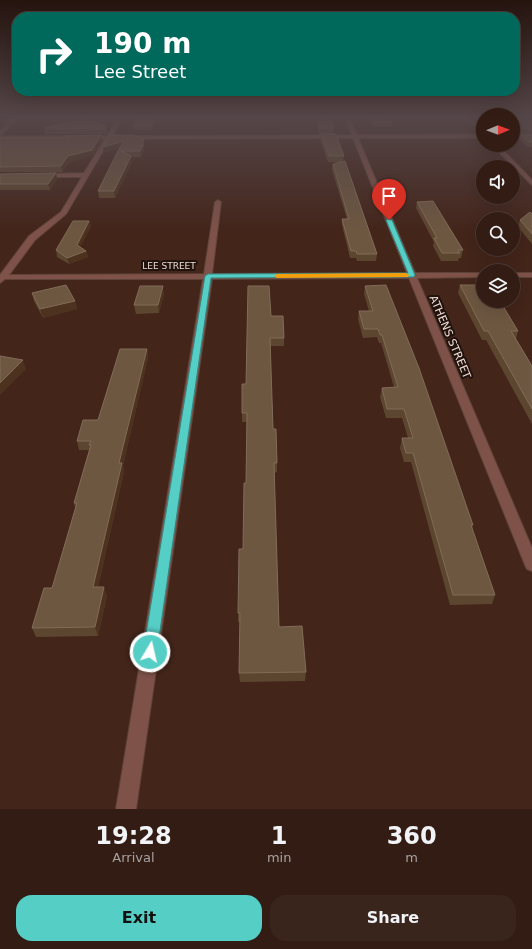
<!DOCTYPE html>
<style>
body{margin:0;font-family:"DejaVu Sans",sans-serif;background:#3a251d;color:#f1f3f6;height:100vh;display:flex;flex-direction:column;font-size:15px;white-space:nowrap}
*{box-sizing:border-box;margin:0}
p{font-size:13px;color:#a8a1a0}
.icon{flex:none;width:22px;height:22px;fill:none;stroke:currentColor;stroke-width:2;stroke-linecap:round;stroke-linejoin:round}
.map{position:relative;height:809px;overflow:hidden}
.side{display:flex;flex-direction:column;background:#321c14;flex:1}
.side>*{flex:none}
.banner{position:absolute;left:12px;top:12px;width:508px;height:84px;border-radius:16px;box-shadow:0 4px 16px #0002,0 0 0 1px #4d3a34;background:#00695c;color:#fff;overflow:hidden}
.needle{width:26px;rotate:89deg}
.buttons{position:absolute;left:476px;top:108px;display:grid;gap:8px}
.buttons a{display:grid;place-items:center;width:44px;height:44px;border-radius:50%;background:#321c14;box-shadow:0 4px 16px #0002,0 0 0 1px #4d3a34;font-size:20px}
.pin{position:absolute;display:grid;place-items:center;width:34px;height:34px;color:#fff;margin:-41px -17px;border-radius:50% 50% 50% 0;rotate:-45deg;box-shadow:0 0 4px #0007}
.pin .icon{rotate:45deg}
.me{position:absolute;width:44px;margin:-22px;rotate:9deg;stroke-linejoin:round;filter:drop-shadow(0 0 3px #0008)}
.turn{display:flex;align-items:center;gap:14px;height:84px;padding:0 16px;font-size:18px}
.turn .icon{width:52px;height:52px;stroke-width:2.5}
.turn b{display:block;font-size:28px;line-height:34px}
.eta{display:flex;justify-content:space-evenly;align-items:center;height:68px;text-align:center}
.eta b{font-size:24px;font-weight:700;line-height:28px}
.cta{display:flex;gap:8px;margin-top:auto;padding:8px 16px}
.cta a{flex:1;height:46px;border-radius:16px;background:#55cec5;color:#111;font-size:16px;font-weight:700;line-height:46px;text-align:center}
.cta a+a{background:#3a251d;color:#f1f3f6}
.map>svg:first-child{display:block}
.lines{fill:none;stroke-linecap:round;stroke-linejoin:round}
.minor-casing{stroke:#5f4238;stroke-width:2}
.minor{fill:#7e5249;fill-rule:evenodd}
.wall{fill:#5d4630}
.shaded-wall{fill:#4c321f}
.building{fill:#6d5741;stroke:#826c59}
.route{fill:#55cec5;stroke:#378680}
.slow{fill:#f59e0b}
.labels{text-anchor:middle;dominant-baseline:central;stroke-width:4;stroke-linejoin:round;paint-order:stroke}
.far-street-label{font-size:9px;fill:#f1ddd6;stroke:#20120d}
.street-label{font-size:11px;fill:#f1ddd6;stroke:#20120d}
</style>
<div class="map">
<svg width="532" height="809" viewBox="0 0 532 809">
<rect width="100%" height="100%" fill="#43251a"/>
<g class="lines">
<defs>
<g id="minor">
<polygon points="13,118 18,118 0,136 0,131"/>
<path d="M118,118H122L112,136L352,135L345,118H349L357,135L483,134L467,118H472L483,130V138H358L415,273H483V277L417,278L532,548V571L527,569L525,565L409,278L212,279L136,809H116L203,279H5L0,283V275L29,236L61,212L82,177H43L40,175L41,174L84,173L105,139L0,140V136H107ZM353,138L407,273L212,274L221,202L218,200L215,202L204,274L9,275L35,240L66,214L110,139Z"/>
<rect x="513" y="134" width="19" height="4"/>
<polygon points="492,145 498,145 532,180 532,185"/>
<rect x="513" y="273" width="19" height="4"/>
</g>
</defs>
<use href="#minor" class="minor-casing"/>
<use href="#minor" class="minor"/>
</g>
<g class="wall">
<polygon points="137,118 158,118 152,130 133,130 133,126"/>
<polygon points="317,118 334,128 334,134 319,134 317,123"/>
<polygon points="368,118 389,118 392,123 392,127 373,127"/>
<polygon points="80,120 107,126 108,132 106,134 45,134 44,128"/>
<rect x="513" y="121" width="19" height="12"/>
<polygon points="321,134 344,156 343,161 377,254 376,261 357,261 356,258 350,258 342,225 342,219 347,219 332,170 333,164 340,162 328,162 320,140"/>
<polygon points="110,135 144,144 144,151 141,157 131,157 132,162 115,198 99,198 98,191 120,148 104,153"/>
<polygon points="521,135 532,135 532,147 528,147 520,140"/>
<polygon points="64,136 102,141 93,155 70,162 62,172 0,172 0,138 64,138"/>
<polygon points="0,174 57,179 50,190 0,190"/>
<polygon points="417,202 463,250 461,258 459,258 458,261 441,261 433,246 434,242 416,208"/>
<polygon points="532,214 532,244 518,227 520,220"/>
<polygon points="89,221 91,226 80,247 86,251 88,257 69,264 57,257 56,250"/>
<polygon points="460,285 483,301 518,331 516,339 532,366 532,424 486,340 482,340 458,293"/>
<polygon points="365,286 473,525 472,529 495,595 492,604 450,605 411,462 404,462 400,448 402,438 408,438 402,418 386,418 380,397 382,388 394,387 381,343 379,343 377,337 363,338 358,319 359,311 369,311 364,294"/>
<polygon points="32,293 75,301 77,309 43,318 34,301"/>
<polygon points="164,294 159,313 136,314 134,305"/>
<polygon points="271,316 284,338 284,346 270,346 273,429 277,463 277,472 274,473 279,627 306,672 305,681 240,682 239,673 240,622 238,622 238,613 243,549 246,483 247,422 242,422 242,413 246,384"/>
<polygon points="147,349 148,358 123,465 124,472 98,587 107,596 98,636 36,637 32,628 52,588 75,509 74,503 89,450 79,450 77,441 98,420"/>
</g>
<g class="shaded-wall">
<polygon points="155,118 158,118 152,130 152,126"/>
<polygon points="107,126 108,132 106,134 105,129"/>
<polygon points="101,135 102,141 93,155 70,162 62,172 61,166 68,156"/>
<polygon points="143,138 144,151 141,157 140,151"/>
<polygon points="124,141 125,147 104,153 103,147"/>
<polygon points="131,156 132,162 115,198 114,191"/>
<polygon points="56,173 57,179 50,190 48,184"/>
<polygon points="89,221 91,226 78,251 77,245"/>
<polygon points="86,251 88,257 69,264 67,258"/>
<polygon points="163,286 164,294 159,313 158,305"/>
<polygon points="75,301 77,309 43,318 40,309"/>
<polygon points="147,349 148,358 123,465 124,472 96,596 93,587 119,463"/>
<polygon points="23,360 26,369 0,395 0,383"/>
<polygon points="104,587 107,596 98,636 95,627"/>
</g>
<g class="building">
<polygon points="82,118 107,126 105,129 44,128 80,120"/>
<polygon points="137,118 155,118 152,126 133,126"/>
<polygon points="317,118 330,118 334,128 319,128"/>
<polygon points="370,118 389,118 392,123 373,123"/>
<polygon points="513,121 532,121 532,129 514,128 513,127"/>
<polygon points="321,134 336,134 344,156 329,156"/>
<polygon points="101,135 92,150 68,156 61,166 0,167 0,138 69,138 64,136"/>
<polygon points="110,135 132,135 143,138 143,145 140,151 121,151 131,156 114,191 98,191 118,151 124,141 103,147"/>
<polygon points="521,135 532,135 532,142 529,142"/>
<polygon points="345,161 377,254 357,254 356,251 351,251 342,219 349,219 333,164"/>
<polygon points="56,173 48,184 0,184 0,174"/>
<polygon points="433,201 463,250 458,250 460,253 442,253 434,238 437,238 417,202"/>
<polygon points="530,212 532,214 532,234 520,220"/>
<polygon points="73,221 89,221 77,245 86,251 67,258 56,250"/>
<polygon points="66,285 75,301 40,309 32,293"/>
<polygon points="386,285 419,368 473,525 471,525 495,595 453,595 413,453 406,453 402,438 413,438 404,409 387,409 382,388 398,387 382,335 380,335 378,329 364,329 359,311 373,311 365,286"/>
<polygon points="460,285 482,285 483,287 483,301 500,301 518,331 511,331 532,366 532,409 488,331 484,331"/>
<polygon points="140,286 163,286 158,305 134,305"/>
<polygon points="248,286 269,286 271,316 283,316 284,338 270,338 273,429 276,429 277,463 274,463 279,627 302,626 306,672 239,673 240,613 238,613 239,549 243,549 244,483 246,483 247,413 242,413 242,384 246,384"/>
<polygon points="120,349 147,349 119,463 122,463 93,587 104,587 95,627 32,628 44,588 52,588 77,503 74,503 91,445 89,445 91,441 77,441 83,420 98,420"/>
<polygon points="0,356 23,360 0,383"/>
</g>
<linearGradient id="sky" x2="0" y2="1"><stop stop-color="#25140e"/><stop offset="0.51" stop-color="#554649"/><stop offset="1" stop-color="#554649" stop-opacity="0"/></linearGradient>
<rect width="532" height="231" fill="url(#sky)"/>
<polygon class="route" points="387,219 392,220 415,275 414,277 211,278 157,652 155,657 150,659 145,657 143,652 205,276 208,274 408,273 386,220"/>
<polygon class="slow" points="406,273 409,275 408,277 277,278 274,276 277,274"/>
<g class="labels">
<g class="far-street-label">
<text x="169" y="266">LEE STREET</text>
</g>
<g class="street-label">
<text transform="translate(450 337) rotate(67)">ATHENS STREET</text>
</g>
</g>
</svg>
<div class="buttons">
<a><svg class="needle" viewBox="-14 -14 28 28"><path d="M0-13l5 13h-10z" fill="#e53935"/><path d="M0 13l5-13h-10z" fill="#a8a1a0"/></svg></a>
<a><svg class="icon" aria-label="sound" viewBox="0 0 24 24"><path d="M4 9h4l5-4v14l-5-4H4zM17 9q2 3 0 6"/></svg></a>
<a><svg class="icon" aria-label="search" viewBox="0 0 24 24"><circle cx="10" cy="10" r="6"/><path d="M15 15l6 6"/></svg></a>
<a><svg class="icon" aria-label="layers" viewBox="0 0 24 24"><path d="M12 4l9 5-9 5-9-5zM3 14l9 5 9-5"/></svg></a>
</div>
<div class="pin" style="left:389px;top:220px;background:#d93025"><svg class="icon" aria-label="arrive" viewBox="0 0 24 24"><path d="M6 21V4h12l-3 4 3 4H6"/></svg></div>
<svg class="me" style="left:150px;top:652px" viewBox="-20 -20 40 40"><circle r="17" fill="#55cec5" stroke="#fff" stroke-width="3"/><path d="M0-11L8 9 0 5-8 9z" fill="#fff"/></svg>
<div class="banner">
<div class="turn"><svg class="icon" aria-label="right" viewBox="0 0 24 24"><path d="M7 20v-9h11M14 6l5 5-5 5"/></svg><div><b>190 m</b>Lee Street</div></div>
</div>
</div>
<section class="side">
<div class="eta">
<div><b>19:28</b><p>Arrival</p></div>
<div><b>1</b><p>min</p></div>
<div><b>360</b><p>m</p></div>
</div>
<div class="cta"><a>Exit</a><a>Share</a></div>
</section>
